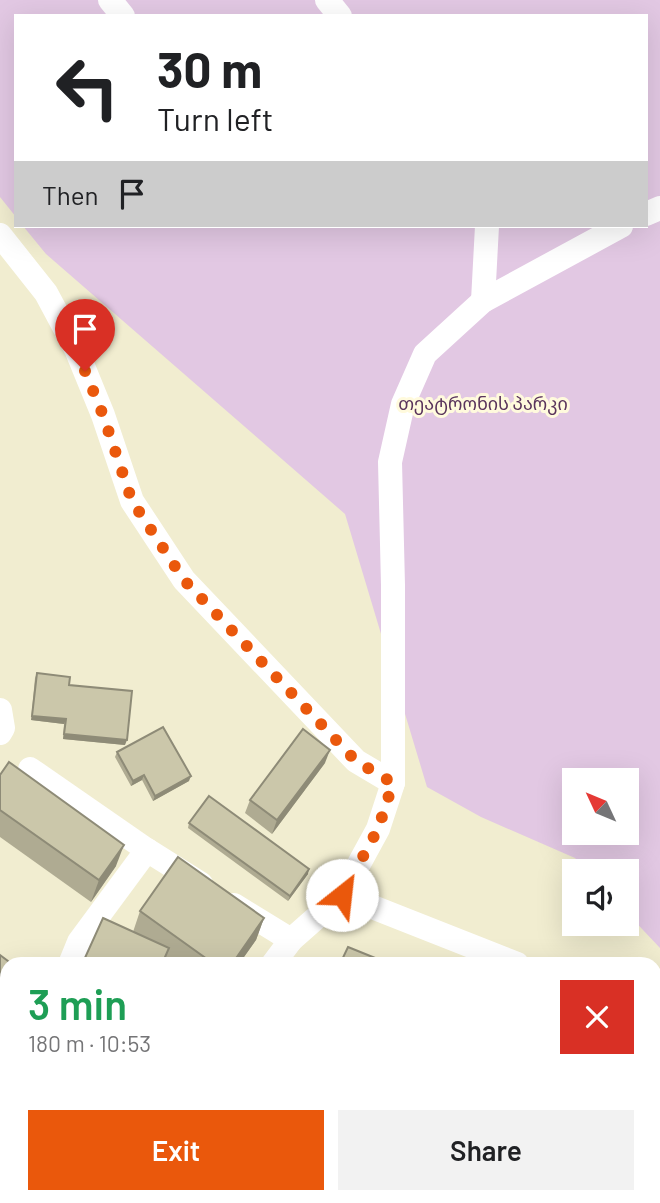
<!DOCTYPE html>
<meta charset="utf-8">
<style>
body{margin:0;font-family:Barlow,"Noto Sans Georgian",sans-serif;background:#f2f2f2;color:#202124;height:100vh;display:flex;flex-direction:column;font-size:26px;white-space:nowrap}
*{box-sizing:border-box;margin:0}
p{font-size:23px;color:#757577}
.icon{flex:none;width:38px;height:38px;fill:none;stroke:currentColor;stroke-width:2;stroke-linecap:round;stroke-linejoin:round}
.map{position:relative;flex:1;overflow:hidden}
.drawer{position:absolute;left:0px;top:957px;width:662px;height:247px;display:flex;flex-direction:column;background:#fff;border-radius:21px 21px 0 0;box-shadow:0 7px 28px #0002}
.drawer>*{flex:none}
.banner{position:absolute;left:14px;top:14px;width:634px;height:214px;border-radius:0px;box-shadow:0 7px 28px #0002;background:#fff;color:#202124;overflow:hidden}
.needle{width:46px;rotate:314deg}
.buttons{position:absolute;left:562px;top:768px;display:grid;gap:14px}
.buttons a{display:grid;place-items:center;width:77px;height:77px;border-radius:0px;background:#fff;box-shadow:0 7px 28px #0002;font-size:35px}
.pin{position:absolute;display:grid;place-items:center;width:60px;height:60px;color:#fff;margin:-72px -30px;border-radius:50% 50% 50% 0;rotate:-45deg;box-shadow:0 0 7px #0007}
.pin .icon{rotate:45deg}
.me{position:absolute;width:77px;margin:-38px;rotate:29deg;stroke-linejoin:round;filter:drop-shadow(0 0 5px #0008)}
.turn{display:flex;align-items:center;gap:24px;height:147px;padding:0 28px;font-size:32px}
.turn .icon{width:91px;height:91px;stroke-width:2.5}
.turn b{display:block;font-size:49px;line-height:60px}
.then{display:flex;align-items:center;height:66px;padding:0 28px;background:#0003;gap:14px;font-size:26px}
.round{display:grid;place-items:center;flex:none;width:74px;height:74px;border-radius:0px;background:#f2f2f2}
.headline{display:flex;align-items:center;justify-content:space-between;height:119px;padding:0 28px}
h1{font-size:42px;font-weight:600;line-height:52px;color:#1e9e55}
.primary-button{display:flex;gap:14px;margin-top:auto;padding:14px 28px}
.primary-button a{flex:1;height:80px;border-radius:0px;background:#ea580c;color:#fff;font-size:28px;font-weight:600;line-height:80px;text-align:center}
.primary-button a+a{background:#f2f2f2;color:#202124}
.map>svg:first-child{display:block}
.green{fill:#e2c8e3;fill-rule:evenodd}
.lines{fill:none;stroke-linecap:round;stroke-linejoin:round}
.minor{stroke:#fff;stroke-width:24}
.major{stroke:#f2e7a9;stroke-width:32}
.wall{fill:#afab92}
.shaded-wall{fill:#8e8b77}
.building{fill:#cbc7aa;stroke:#8e8b77;stroke-width:2}
.route{stroke:#ea580c;stroke-width:12;stroke-dasharray:0 21.6}
.labels{text-anchor:middle;dominant-baseline:central;stroke-width:6;stroke-linejoin:round;paint-order:stroke}
.park-label{font-size:18px;fill:#5a345c;stroke:#fffadd}
</style>
<div class="map">
<svg width="660" height="1203" viewBox="0 0 660 1203">
<rect width="100%" height="100%" fill="#f1edd0"/>
<path class="green" d="M0,0H660V948L627,913L626,872L587,871L575,858L481,817L427,787L345,514L46,254L23,226H646V16H16V217L0,197ZM574,780H626V833H574Z"/>
<g class="lines">
<g class="minor">
<polyline points="110,0 123,16"/>
<polyline points="327,0 340,16"/>
<polyline points="646,214 660,208"/>
<polyline points="0,235 46,293 76,349 103,415 132,501 184,580 356,761 393,783"/>
<polyline points="483,301 487,226"/>
<polyline points="0,710 3,728 0,733"/>
<polyline points="30,769 147,850 201,884"/>
<polyline points="342,895 517,964"/>
<polyline points="234,905 291,940"/>
<polyline points="70,964 79,942 147,850"/>
<polyline points="273,964 291,940 342,895 378,829 393,783 393,585 390,462 403,404 425,354 483,301 621,226"/>
<polyline points="654,992 660,993"/>
<polyline points="0,1040 7,1047"/>
<polyline points="169,1197 175,1203"/>
</g>
<g class="major">
<polyline points="0,1127 7,1133"/>
<polyline points="77,1197 84,1203"/>
</g>
</g>
<g class="wall">
<polygon points="37,673 69,685 125,745 63,739 64,724 31,720 35,678"/>
<polygon points="117,752 189,781 153,801 142,780 131,786 115,757"/>
<polygon points="325,763 272,834 245,813 250,800"/>
<polygon points="0,775 116,866 91,902 0,837"/>
<polygon points="189,823 308,874 288,901 188,828"/>
<polygon points="140,911 264,918 256,940 239,964 176,964 166,957 163,964 82,964 103,918 133,932"/>
<polygon points="267,1197 299,1197 293,1203 273,1203"/>
</g>
<g class="shaded-wall">
<polygon points="32,716 66,719 64,724 31,720"/>
<polygon points="64,734 127,740 125,745 63,739"/>
<polygon points="330,750 325,763 272,834 277,820"/>
<polygon points="144,775 142,780 131,786 133,781"/>
<polygon points="191,776 189,781 153,801 155,796"/>
<polygon points="124,845 116,866 91,902 99,880"/>
<polygon points="309,869 308,874 288,901 290,896"/>
<polygon points="264,918 256,940 239,964 232,964"/>
<polygon points="7,991 7,996 0,1005 2,998"/>
<polygon points="293,1197 299,1197 293,1203 288,1203"/>
</g>
<g class="building">
<polygon points="37,673 70,677 69,685 132,691 127,740 64,734 66,719 32,716"/>
<polygon points="163,727 191,776 155,796 144,775 133,781 117,752"/>
<polygon points="303,729 330,750 277,820 250,800"/>
<polygon points="9,762 124,845 99,880 0,810 0,775"/>
<polygon points="209,796 309,869 290,896 189,823"/>
<polygon points="178,857 264,918 232,964 214,964 140,911"/>
<polygon points="103,918 169,948 162,964 94,964 84,960"/>
<polygon points="348,947 390,964 340,964"/>
<polygon points="0,955 12,964 7,964 7,991 2,998 0,996"/>
<polygon points="280,1197 293,1197 288,1203"/>
</g>
<g class="lines">
<polyline class="route" points="85,371 103,415 132,501 184,580 356,761 393,783 378,829 342,895"/>
</g>
<g class="labels">
<g class="park-label">
<text x="483" y="403">თეატრონის პარკი</text>
</g>
</g>
</svg>
<div class="buttons">
<a><svg class="needle" viewBox="-14 -14 28 28"><path d="M0-13l5 13h-10z" fill="#e53935"/><path d="M0 13l5-13h-10z" fill="#757577"/></svg></a>
<a><svg class="icon" aria-label="sound" viewBox="0 0 24 24"><path d="M4 9h4l5-4v14l-5-4H4zM17 9q2 3 0 6"/></svg></a>
</div>
<div class="pin" style="left:85px;top:371px;background:#d93025"><svg class="icon" aria-label="arrive" viewBox="0 0 24 24"><path d="M6 21V4h12l-3 4 3 4H6"/></svg></div>
<svg class="me" style="left:342px;top:895px" viewBox="-20 -20 40 40"><circle r="19" fill="#fff"/><path d="M0-13L10 11 0 6-10 11z" fill="#ea580c"/></svg>
<div class="banner">
<div class="turn"><svg class="icon" aria-label="left" viewBox="0 0 24 24"><path d="M17 20v-9H6M10 6l-5 5 5 5"/></svg><div><b>30 m</b>Turn left</div></div>
<div class="then">Then<svg class="icon" aria-label="arrive" viewBox="0 0 24 24"><path d="M6 21V4h12l-3 4 3 4H6"/></svg></div>
</div>
<section class="drawer">
<div class="headline"><div><h1>3 min</h1><p>180 m · 10:53</p></div><a class="round" style="background:#d93025;color:#fff"><svg class="icon" aria-label="close" viewBox="0 0 24 24"><path d="M6 6l12 12M18 6L6 18"/></svg></a></div>
<div class="primary-button"><a>Exit</a><a>Share</a></div>
</section>
</div>
